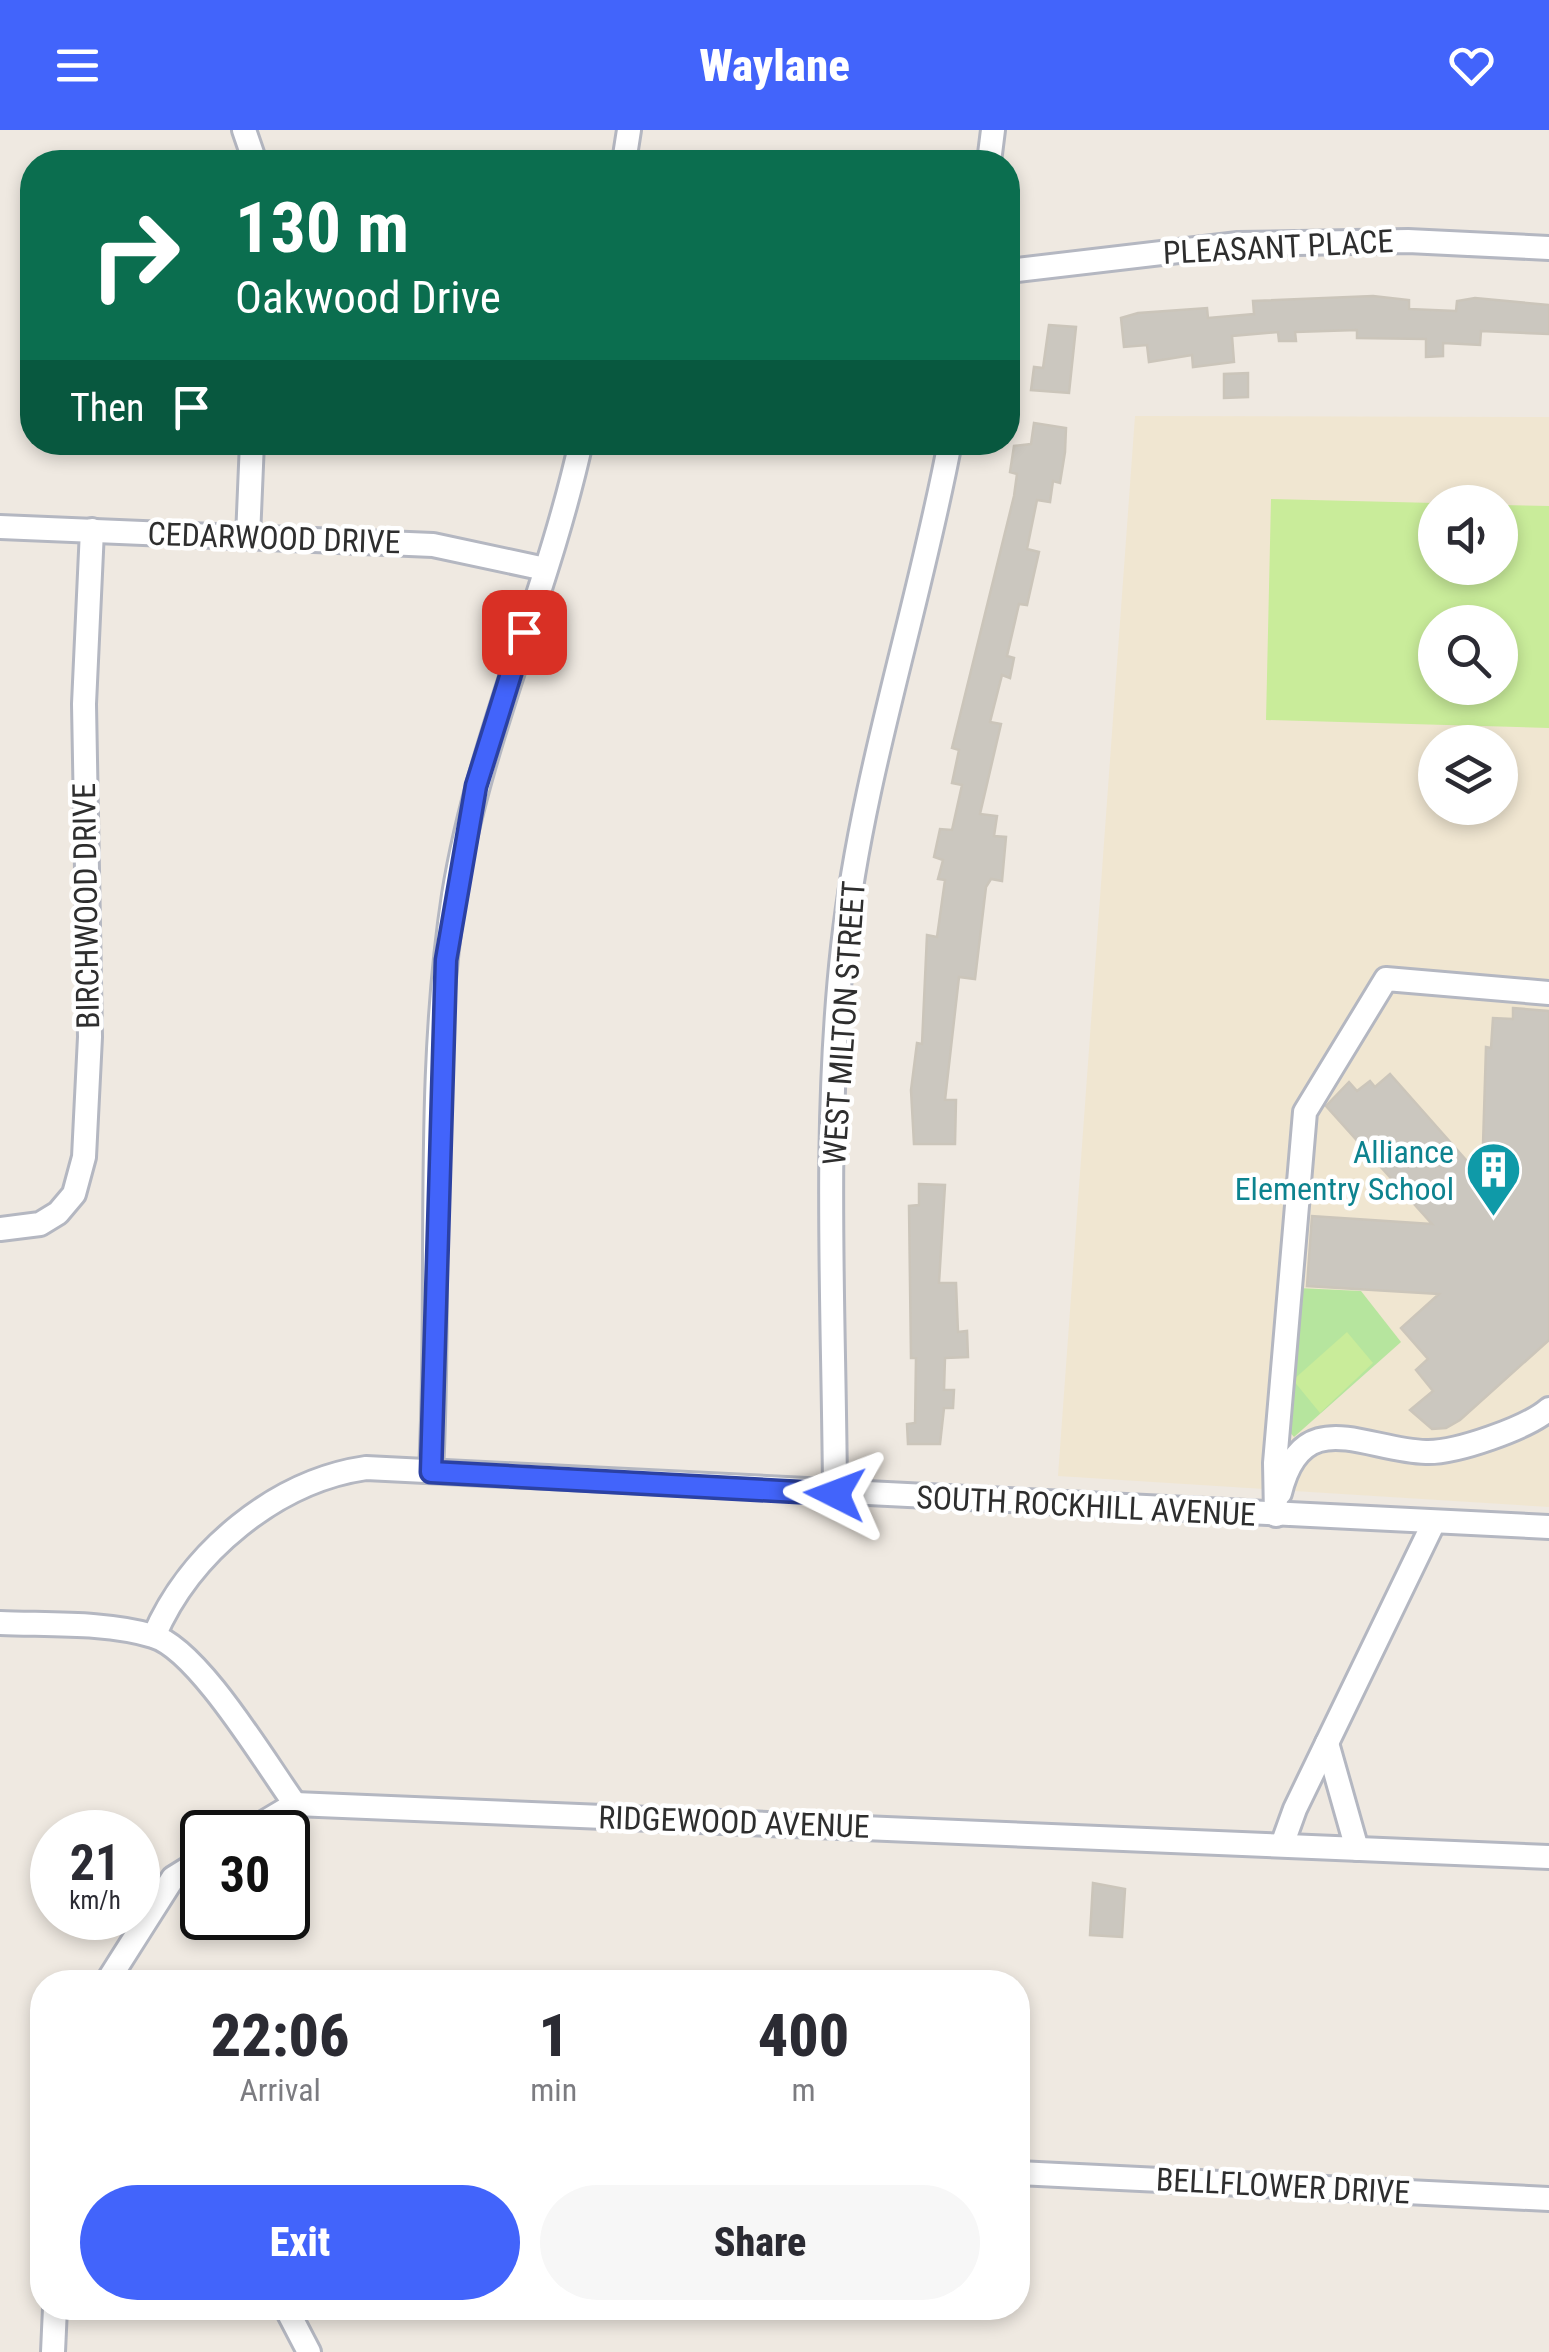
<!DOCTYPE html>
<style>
body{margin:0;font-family:"Roboto Condensed",sans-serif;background:#f7f7f7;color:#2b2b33;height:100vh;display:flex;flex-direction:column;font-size:38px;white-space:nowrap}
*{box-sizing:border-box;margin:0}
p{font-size:32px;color:#7c7c81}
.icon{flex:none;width:55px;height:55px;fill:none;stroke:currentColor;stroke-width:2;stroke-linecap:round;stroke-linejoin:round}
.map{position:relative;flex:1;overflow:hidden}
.drawer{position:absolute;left:30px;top:1840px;width:1000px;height:350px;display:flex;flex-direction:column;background:#fff;border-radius:40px;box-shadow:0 5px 15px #0003}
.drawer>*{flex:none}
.top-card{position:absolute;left:20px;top:20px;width:1000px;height:305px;border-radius:40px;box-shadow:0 5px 15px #0003;background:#0b6e4f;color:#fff;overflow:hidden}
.buttons{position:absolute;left:1418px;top:355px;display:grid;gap:20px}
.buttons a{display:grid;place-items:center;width:100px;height:100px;border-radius:50%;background:#fff;box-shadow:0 5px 15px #0003;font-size:50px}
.speed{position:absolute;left:30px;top:1680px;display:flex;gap:20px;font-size:50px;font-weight:700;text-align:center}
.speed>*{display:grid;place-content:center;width:130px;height:130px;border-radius:50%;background:#fff;box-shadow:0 5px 15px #0003;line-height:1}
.speed small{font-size:25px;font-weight:400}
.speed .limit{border:5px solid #111;border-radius:15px;background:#fff;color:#111}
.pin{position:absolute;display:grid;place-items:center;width:85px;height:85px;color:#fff;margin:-42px;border-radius:20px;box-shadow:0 5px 15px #0006}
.me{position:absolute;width:110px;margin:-55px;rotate:273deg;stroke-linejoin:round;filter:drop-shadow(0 0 8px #0008)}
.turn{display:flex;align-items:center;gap:35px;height:210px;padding:0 50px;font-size:45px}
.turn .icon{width:130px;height:130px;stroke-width:2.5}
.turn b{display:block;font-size:70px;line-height:85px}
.then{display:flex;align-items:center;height:95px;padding:0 50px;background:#0003;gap:20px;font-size:38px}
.eta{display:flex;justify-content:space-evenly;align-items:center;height:170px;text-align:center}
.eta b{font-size:60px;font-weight:800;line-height:70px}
.action{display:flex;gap:20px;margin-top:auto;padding:20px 50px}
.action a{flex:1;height:115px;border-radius:60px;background:#4264fb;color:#fff;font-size:40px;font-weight:800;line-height:115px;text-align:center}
.action a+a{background:#f7f7f7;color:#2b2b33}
header{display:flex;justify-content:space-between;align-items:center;height:130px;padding:0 50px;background:#4264fb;color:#fff;font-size:45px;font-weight:800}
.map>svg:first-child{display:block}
.education{fill:#f0e6d1;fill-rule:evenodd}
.green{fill:#b6e59e}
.pitch{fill:#c9ec9a;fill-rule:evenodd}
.building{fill:#cbc7bf;stroke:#cbc5ba;stroke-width:2.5}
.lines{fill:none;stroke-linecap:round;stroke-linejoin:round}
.minor-casing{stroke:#b4b7c1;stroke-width:28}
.minor{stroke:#fff;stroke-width:22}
.route-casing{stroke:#2b41a3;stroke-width:25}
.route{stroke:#4264fb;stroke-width:18}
.labels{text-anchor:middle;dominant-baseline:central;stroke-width:9;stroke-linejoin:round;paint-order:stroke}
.street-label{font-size:32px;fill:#2e2e2e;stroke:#fff}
.culture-label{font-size:32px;fill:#0d838f;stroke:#fff;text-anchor:end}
</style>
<header><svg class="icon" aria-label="menu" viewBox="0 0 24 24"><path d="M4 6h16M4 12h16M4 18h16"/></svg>Waylane<svg class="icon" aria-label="heart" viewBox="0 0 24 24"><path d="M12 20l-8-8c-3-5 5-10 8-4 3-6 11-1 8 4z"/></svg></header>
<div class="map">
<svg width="1549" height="2222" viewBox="0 0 1549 2222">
<rect width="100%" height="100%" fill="#efe9e1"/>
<path class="education" d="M1135,286L1549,287V1377L1058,1346ZM1435,372H1500V438H1435ZM1435,492H1500V558H1435ZM1435,612H1500V678H1435Z"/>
<polygon class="green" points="1298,1158 1361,1161 1401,1212 1294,1307 1287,1299"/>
<g class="pitch">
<path d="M1271,369L1435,373V438H1500V375L1549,376V598L1266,590ZM1435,492H1500V558H1435Z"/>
<polygon points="1347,1202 1373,1233 1320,1283 1293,1250"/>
</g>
<g class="building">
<polygon points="1373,166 1409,170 1409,179 1456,181 1457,171 1475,168 1549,175 1549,204 1481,201 1480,215 1443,213 1443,226 1426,227 1426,209 1357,208 1357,200 1295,202 1296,211 1279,211 1278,202 1232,206 1234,232 1193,237 1192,225 1149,232 1147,215 1124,217 1121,188 1138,183 1207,178 1208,188 1254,184 1253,171"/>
<polygon points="1049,195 1076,197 1069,263 1031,260 1034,237 1043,238"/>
<polygon points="1248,243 1248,267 1224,268 1224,244"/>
<polygon points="1034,293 1066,298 1065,322 1060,353 1053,351 1050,372 1037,370 1027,419 1039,422 1027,475 1019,474 1007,526 1014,528 1010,548 1002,545 990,592 1001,594 980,684 997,686 994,706 1006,707 1002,751 991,749 986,757 975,849 959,847 945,970 956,970 955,1014 914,1014 911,960 917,913 922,914 927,805 937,807 945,750 938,749 943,730 934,727 940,699 952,700 962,655 952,653 959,620 952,618 1014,366 1017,344 1010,342 1014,316 1031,314"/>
<polygon points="1513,878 1549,881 1549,1210 1460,1290 1446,1298 1432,1299 1410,1280 1433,1261 1416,1240 1428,1229 1401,1198 1439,1164 1307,1156 1312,1086 1432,1094 1326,976 1349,952 1357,961 1370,951 1375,957 1390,944 1482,1048 1486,917 1491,918 1493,888 1513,889"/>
<polygon points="919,1054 945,1055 939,1153 956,1153 958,1202 967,1201 968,1227 945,1228 944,1260 954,1260 953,1278 944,1278 940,1314 908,1314 907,1294 915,1293 916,1228 911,1228 909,1076 919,1075"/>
<polygon points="1093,1753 1125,1759 1122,1807 1090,1805"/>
</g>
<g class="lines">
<defs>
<g id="minor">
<polyline points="244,0 255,32"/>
<polyline points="624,32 629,0"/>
<polyline points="989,32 993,0"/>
<polyline points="1008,141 1238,114 1408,111 1549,118"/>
<polyline points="0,397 433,415 545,439"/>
<polyline points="248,407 252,312"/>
<polyline points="0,1099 40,1094 58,1083 74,1064 84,1027 90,907 84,574 92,400"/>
<path d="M431,1341C441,1150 425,955 454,765C479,609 547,466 581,312"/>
<path d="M1280,1363C1302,1272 1366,1321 1426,1322C1456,1323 1527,1298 1549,1279"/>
<path d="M835,1364C834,1182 823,998 843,817C862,645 918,482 950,312"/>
<polyline points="1276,1385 1275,1333 1305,982 1386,849 1549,863"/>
<path d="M0,1493C49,1495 106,1492 153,1506C198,1519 266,1634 295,1674"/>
<path d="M154,1506C190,1422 276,1351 366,1338L1549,1397"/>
<polyline points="1327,1613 1357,1719"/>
<polyline points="295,1674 1549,1727"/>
<polyline points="248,1702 295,1674"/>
<polyline points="1282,1715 1295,1679 1434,1392"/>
<polyline points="107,1852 173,1748 202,1730"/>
<polyline points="1018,2043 1549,2069"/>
<polyline points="286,2178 309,2222"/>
<polyline points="53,2222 55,2178"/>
</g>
</defs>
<use href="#minor" class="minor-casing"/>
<use href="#minor" class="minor"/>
</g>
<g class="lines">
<defs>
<polyline id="route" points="524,502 476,656 446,830 431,1342 835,1364"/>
</defs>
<use href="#route" class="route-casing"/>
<use href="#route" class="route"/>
</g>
<defs>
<symbol id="building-pin" viewBox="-11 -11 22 30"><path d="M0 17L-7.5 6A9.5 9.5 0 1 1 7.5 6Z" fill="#0f9aa8" stroke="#fff"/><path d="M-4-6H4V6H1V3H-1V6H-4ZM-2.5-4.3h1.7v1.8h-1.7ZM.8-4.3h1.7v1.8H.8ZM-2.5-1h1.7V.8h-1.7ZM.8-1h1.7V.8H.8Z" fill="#fff"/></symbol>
</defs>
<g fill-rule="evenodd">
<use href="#building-pin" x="1462" y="1008" width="63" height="86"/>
</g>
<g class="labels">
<g class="street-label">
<text transform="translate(1278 117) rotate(-3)">PLEASANT PLACE</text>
<text transform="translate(274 408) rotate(2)">CEDARWOOD DRIVE</text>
<text transform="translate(86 776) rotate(-91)">BIRCHWOOD DRIVE</text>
<text transform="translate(844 893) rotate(-86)">WEST MILTON STREET</text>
<text transform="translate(1086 1376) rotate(3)">SOUTH ROCKHILL AVENUE</text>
<text transform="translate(734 1692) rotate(2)">RIDGEWOOD AVENUE</text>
<text transform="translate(1283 2056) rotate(3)">BELLFLOWER DRIVE</text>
</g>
<g class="culture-label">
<text x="1454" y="1022">Alliance<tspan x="1454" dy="37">Elementry School</tspan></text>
</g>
</g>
</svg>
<div class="buttons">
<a><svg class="icon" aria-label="sound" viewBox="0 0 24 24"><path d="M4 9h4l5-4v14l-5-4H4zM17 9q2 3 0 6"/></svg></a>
<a><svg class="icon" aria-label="search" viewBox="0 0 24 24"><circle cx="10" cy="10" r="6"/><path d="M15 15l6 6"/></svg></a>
<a><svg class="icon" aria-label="layers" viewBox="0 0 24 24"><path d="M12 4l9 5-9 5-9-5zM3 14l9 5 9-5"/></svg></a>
</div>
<div class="speed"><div>21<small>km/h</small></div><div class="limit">30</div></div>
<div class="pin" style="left:524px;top:502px;background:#d93025"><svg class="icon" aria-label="arrive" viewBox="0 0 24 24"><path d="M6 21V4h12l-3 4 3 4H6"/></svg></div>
<svg class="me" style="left:835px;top:1364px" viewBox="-20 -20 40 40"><path d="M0-17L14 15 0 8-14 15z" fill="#4264fb" stroke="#fff" stroke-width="4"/></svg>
<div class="top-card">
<div class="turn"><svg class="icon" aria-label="right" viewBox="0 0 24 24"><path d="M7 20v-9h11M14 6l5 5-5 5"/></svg><div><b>130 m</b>Oakwood Drive</div></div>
<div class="then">Then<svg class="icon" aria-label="arrive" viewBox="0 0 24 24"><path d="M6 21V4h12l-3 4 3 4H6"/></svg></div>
</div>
<section class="drawer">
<div class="eta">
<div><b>22:06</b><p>Arrival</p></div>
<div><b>1</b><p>min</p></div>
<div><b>400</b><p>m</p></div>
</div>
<div class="action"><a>Exit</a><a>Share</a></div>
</section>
</div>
